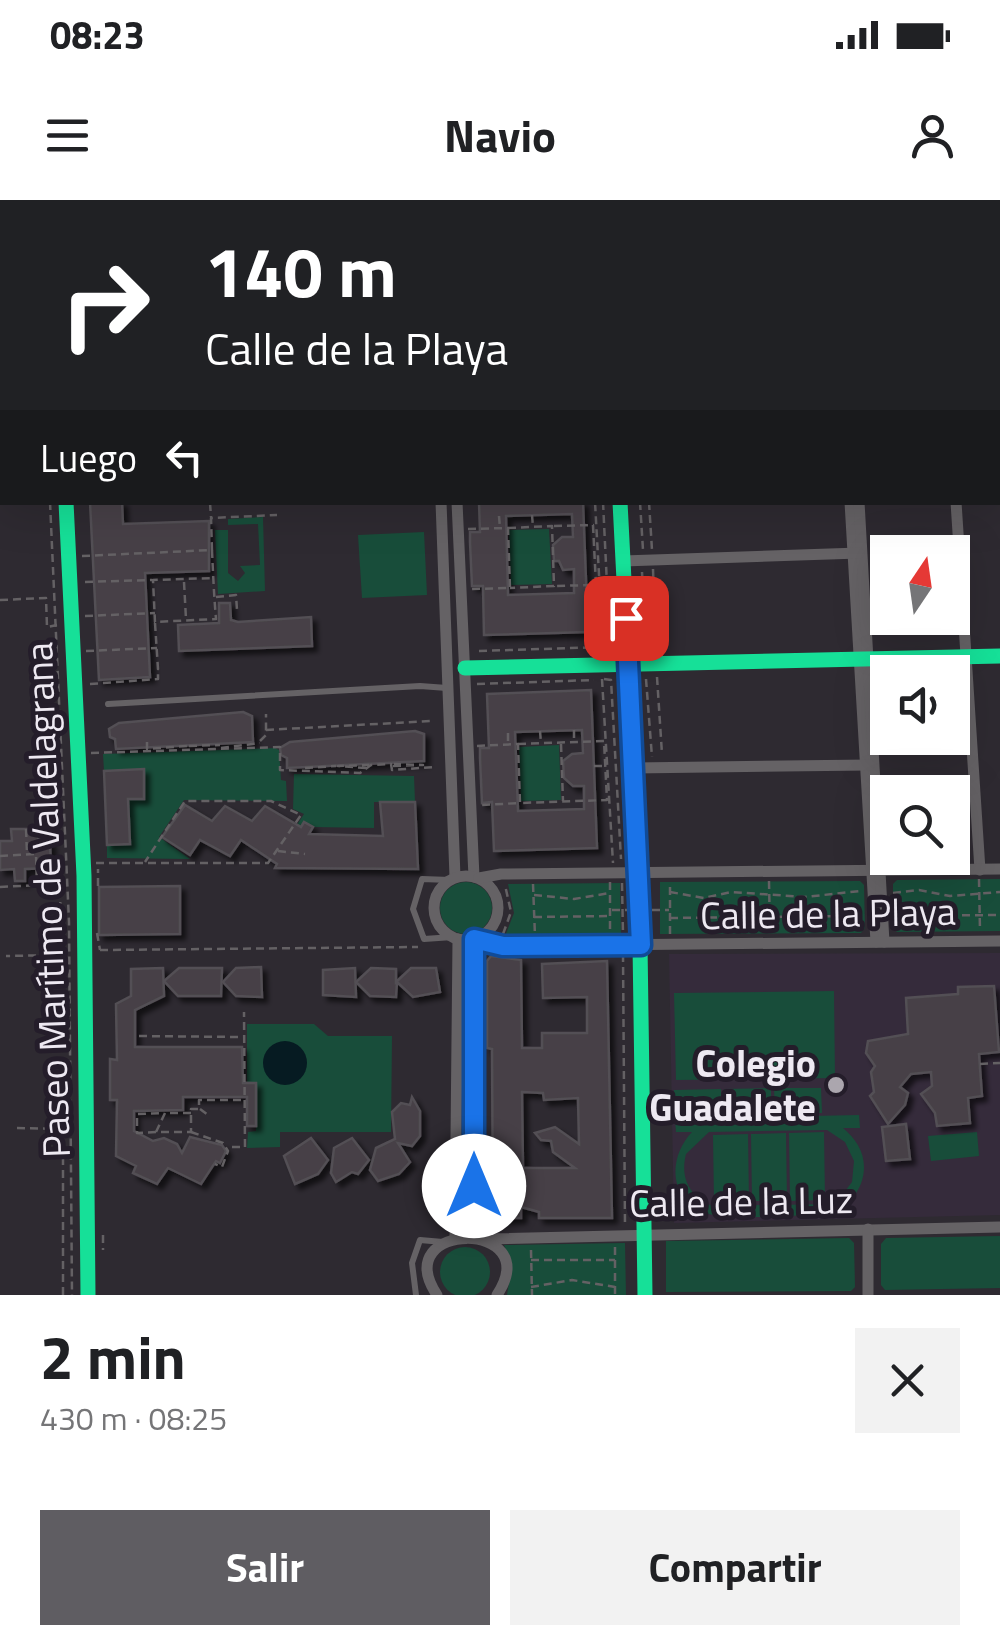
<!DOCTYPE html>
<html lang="es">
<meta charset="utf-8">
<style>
body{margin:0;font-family:"Titillium Web",sans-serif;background:#f2f2f2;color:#202124;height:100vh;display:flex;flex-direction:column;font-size:38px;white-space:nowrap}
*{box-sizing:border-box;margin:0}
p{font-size:32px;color:#757577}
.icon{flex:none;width:55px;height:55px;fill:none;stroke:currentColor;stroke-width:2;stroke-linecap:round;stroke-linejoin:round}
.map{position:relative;height:1095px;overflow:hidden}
.drawer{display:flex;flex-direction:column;background:#fff;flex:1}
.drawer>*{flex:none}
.guide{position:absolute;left:0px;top:0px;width:1000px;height:305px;box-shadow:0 10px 40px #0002;background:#202124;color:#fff;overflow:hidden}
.needle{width:65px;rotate:13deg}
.tools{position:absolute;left:870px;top:335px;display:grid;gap:20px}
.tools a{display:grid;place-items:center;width:100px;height:100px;border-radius:0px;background:#fff;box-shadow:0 10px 40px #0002;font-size:50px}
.pin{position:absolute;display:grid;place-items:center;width:85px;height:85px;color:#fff;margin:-42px;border-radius:20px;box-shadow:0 5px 15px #0006}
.me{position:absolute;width:110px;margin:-55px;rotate:0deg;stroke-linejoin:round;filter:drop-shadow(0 0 8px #0008)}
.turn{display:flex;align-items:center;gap:35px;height:210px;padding:0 40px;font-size:45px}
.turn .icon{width:130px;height:130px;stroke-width:2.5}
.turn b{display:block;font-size:70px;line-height:85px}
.then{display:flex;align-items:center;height:95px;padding:0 40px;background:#0003;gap:20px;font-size:38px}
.round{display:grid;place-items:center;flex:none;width:105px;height:105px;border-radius:0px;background:#f2f2f2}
.headline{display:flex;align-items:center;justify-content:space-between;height:170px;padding:0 40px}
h1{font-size:60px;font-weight:700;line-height:75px}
.cta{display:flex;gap:20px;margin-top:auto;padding:20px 40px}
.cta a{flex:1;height:115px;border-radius:0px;background:#5f5d62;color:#fff;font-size:40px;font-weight:700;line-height:115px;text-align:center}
.cta a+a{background:#f2f2f2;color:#202124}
.status{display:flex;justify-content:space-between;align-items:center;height:70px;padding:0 50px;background:#fff;direction:ltr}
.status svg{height:28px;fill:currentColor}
header{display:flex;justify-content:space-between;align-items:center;height:130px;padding:0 40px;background:#fff;font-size:45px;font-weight:700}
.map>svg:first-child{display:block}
.built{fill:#352b3b}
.green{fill:#184d3a;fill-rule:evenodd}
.water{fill:#061b22}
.building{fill:#464146;stroke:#534f54;stroke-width:2.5;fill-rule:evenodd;filter:url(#shadow)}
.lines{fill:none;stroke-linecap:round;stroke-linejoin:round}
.path{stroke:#646164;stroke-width:2.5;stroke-dasharray:8 5;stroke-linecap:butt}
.lane{stroke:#656265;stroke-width:6}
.street{stroke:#656265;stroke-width:11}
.fast{stroke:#16e098;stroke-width:15}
.route-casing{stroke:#114b97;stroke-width:25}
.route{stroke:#1a73e8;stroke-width:18}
.poi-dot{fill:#aba6ae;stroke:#241d2a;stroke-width:4}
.labels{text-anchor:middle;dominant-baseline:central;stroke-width:10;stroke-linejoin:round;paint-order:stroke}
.street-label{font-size:38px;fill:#eee9f2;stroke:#241d2a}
.poi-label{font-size:38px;font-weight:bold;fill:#eee9f2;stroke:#241d2a;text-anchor:end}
</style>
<div class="status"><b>08:23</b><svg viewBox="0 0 49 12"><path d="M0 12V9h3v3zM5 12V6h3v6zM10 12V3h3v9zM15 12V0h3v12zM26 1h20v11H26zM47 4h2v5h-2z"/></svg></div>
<header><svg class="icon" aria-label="menu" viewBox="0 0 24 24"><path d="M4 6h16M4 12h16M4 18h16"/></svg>Navio<svg class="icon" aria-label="person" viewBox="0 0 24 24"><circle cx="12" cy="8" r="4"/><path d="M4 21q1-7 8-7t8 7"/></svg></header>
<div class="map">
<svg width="1000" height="1095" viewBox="0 0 1000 1095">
<defs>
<filter id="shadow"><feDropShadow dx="5" dy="5" stdDeviation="2.5" flood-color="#0009"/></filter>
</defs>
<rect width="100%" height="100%" fill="#2e2a31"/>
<polygon class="built" points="1000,753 1000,1015 674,1023 669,754"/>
<g class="green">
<polygon points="263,317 265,391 218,394 215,330 228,330 228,373 238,381 245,373 240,366 260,365 258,324 228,325 228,319"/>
<polygon points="549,329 552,384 511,385 509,330"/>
<polygon points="424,332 427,395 362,398 358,335"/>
<polygon points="559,545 561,600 521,601 519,547"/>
<polygon points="275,548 279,550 281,580 286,581 287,601 184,600 159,637 190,659 107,658 107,645 130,644 128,599 144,598 144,570 104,571 103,554"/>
<polygon points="294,574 414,576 415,602 374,602 374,628 313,627 304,622 281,649 304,614 293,609"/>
<polygon points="1000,679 1000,731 897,732 893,728 893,684 897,680"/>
<polygon points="860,681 864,685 865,728 861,733 660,734 660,682"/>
<circle cx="466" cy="708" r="26"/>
<polygon points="620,683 621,735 505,736 514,713 508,684"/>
<polygon points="834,791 835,878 676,880 674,793"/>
<polygon points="247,824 314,824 328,836 392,836 391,932 280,932 280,947 247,948 248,932 256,931 256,884 247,883"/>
<polygon points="771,888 771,913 724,914 724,889"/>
<polygon points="774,888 821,888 822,913 775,913"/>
<polygon points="721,889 721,914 674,915 674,890"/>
<path d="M859,915L860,928H843C855,938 864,951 864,967C864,986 853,1002 836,1010C819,1017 723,1020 706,1013C668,1000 668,957 692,932H676L675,919ZM827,930L845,942L854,961L852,982L839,999L829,1004L712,1006C689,996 680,978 686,954L709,932Z"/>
<polygon points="824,932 825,1000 790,1001 789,933"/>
<polygon points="977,932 979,956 931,961 928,936"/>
<polygon points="786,933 787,1001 752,1001 751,934"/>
<polygon points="748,934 749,1002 714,1002 713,935"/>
<polygon points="1000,1036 1000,1088 885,1090 881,1085 881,1044 886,1038"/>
<polygon points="849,1038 854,1043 855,1087 851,1091 666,1092 666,1041"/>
<polygon points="625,1043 626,1095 507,1095 512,1064 504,1045"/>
<circle cx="465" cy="1072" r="25"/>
</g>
<circle class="water" cx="285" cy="863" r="22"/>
<g class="building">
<polygon points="90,302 122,302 123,324 209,321 209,371 145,373 150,477 99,480"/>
<path d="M479,302H583L588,432L484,435L483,386H472L470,342V332H480ZM572,314L573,337H562L553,345L554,361H559L563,370L574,369V393L508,395L506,316Z"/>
<polygon points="219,403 230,403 231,420 238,422 311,417 312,446 179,451 178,425 219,423"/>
<path d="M591,490L597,648L494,651L492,602L482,603L480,558V548H489L487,494ZM582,530L583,553L572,554L563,561L564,578L573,586H584V609L518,611L515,532Z"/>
<polygon points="243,512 252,516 253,542 116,549 115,539 110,537 109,529 119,523"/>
<polygon points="415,531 424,534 424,561 287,568 287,558 281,555 280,548 290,542"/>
<polygon points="144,569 144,599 128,599 130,644 107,645 104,571"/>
<polygon points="380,602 415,602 418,669 275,668 277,664 241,640 230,656 200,640 190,655 162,637 185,605 212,621 225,606 252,621 265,606 301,627 304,622 313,627 309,634 383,636"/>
<polygon points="11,629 37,629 38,638 50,642 51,668 25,669 25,681 15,681 14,669 0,670 0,641 12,641"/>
<polygon points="180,686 180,734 99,735 99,687"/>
<path d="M491,756L521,760L522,848H542V833H587V797L543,798L542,764L607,761L612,1018H539V1012L521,1007V1018H493L492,849L487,848V761ZM522,892L543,893L544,900L578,898L579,944L555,927L535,933L541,940L551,941L553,952L575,968H523Z"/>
<polygon points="261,767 262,797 236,796 223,782 236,768"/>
<polygon points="163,768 164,796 135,810 135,847 242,847 243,883 256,883 256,926 247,926 247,897 183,897 183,910 134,911 134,931 153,941 164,938 177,944 182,953 190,937 222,945 226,951 220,963 216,961 201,984 168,968 157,984 133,973 136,966 116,956 117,900 110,900 110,859 117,860 116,804 131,796 131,769"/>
<polygon points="179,768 222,768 221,796 178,796 164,781"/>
<polygon points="355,768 356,797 323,795 323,770"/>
<polygon points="371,768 396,769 396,782 411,768 436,768 440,792 413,797 397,782 396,797 370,796 356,782"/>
<polygon points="994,786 999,852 979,854 982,896 968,898 970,923 937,926 935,913 921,894 932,886 931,872 911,874 900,887 908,893 905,905 888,924 870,896 874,892 871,872 875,866 866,853 868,841 908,834 906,798 958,794 958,787"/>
<polygon points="412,897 420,911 420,936 412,946 398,943 410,962 399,974 378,981 370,970 376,948 395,939 392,912 401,903 410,905"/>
<polygon points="906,924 910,959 886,961 882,927"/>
<polygon points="311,938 328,960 318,974 295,984 284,956"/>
<polygon points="352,938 369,960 358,974 352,972 336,982 331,973 334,948"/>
</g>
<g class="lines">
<g class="path">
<polyline points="31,0 31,2"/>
<polyline points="119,0 120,1"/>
<polyline points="335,0 338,1"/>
<polyline points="110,2 111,0"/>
<polyline points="220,2 222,0"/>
<polyline points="248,2 250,0"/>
<polyline points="0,75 2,75"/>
<polyline points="0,282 2,282"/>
<polyline points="50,302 69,722 72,1095"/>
<polyline points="603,302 610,447 606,447"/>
<polyline points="640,302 643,350"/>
<polyline points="649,302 652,350"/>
<polyline points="210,303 211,317"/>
<polyline points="532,315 533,327"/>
<polyline points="499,316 500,328"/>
<polyline points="554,326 593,325 596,385 554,386"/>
<polyline points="508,328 552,326 554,386 510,388"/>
<polyline points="468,329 508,328 510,388 472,389"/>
<path d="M212,350C213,373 214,396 216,419L155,422L153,380L214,378"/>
<polyline points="82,356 212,350 211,318 277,315"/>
<polyline points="653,369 656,451"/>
<polyline points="642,372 646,445"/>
<polyline points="85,382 152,380"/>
<polyline points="184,382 186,419"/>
<polyline points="216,397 236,395 237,410"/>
<polyline points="0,400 46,398 47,427 57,425"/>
<polyline points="85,416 155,413"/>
<polyline points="155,423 158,469 162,468"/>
<polyline points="86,451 157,448"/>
<polyline points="479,451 603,447 595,302"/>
<polyline points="657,477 662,554"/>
<polyline points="602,479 613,663"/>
<polyline points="604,479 611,480 621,659"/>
<polyline points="646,479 652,557"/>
<polyline points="90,484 158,479 158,469"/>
<polyline points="477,484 594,480"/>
<polyline points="266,530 431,521"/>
<polyline points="574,530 574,542"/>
<polyline points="540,531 541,543"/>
<polyline points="508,533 508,544"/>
<polyline points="260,541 266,535 266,514"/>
<polyline points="147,542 147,549 187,546 187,541"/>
<polyline points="518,544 604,541 607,600 520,603"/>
<polyline points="561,544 563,601"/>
<polyline points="189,546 220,545"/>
<polyline points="477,546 518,544 520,603 482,605"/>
<polyline points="221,548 260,543"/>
<polyline points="91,553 280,547 280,570 360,573 371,565 391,564 392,570 434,567"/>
<polyline points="393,566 423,565 394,564"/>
<polyline points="594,566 604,566"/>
<polyline points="305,568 336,566"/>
<polyline points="366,568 338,566 369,565"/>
<polyline points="26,629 27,653"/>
<polyline points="278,651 305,654"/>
<polyline points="0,656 36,654 37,686"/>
<polyline points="96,663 268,663 301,615 271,601 185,601 145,662"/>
<polyline points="979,679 980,731"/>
<polyline points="769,681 770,733"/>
<polyline points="610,682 610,734"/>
<polyline points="622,683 623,735"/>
<polyline points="533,684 535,736"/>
<polyline points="98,686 98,669"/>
<polyline points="0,687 60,684 61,755 6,756"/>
<polyline points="670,692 704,698 731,692 805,697 860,691"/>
<polyline points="893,693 919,690 950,696 1000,692"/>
<polyline points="534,695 574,699 610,693"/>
<polyline points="612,710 629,710"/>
<polyline points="652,710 669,710"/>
<polyline points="897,716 1000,715"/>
<polyline points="534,717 610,716"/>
<polyline points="670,718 860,716"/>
<polyline points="97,733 100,750"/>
<polyline points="503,734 511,712 505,685"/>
<polyline points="670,734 670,682"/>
<polyline points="100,750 418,747"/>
<polyline points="623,754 625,1025"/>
<polyline points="139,836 242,837"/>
<polyline points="980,864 1000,863"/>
<polyline points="200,909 208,915"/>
<polyline points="191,913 165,913 156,932 191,932 191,909 199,909 199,900 245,900"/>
<polyline points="17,928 61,929"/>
<polyline points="156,932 137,933 137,914 164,913"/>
<polyline points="191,932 223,943 228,951 222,967 215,964"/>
<polyline points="232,947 245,947 244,812"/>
<polyline points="103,1035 103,1050"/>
<polyline points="615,1047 615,1095"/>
<polyline points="531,1050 532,1095"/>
<polyline points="531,1060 615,1060"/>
<polyline points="531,1087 572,1080 615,1087"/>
<polyline points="63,1095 63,900 72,900"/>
</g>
<g class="lane">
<polyline points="108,504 420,486 447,488"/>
<polyline points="450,680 422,679 413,709 424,739 453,737"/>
<polyline points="416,1095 412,1063 420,1040 443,1042"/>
</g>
<g class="street">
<polyline points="54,0 55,2"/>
<polyline points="432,0 432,2"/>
<polyline points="696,0 696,2"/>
<polyline points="832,0 832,2"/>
<polyline points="844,0 844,2"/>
<polyline points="929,0 929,2"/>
<polyline points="448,2 471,0"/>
<polyline points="998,90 1000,90"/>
<polyline points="998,168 1000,168"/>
<polyline points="998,240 1000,239"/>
<polyline points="441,302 455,677"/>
<polyline points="457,302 474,677"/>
<polyline points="850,302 876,742"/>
<polyline points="859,302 884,742"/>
<polyline points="956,302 980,670"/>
<polyline points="623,361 859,353"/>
<polyline points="634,568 869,565"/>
<circle cx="466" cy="708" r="32"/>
<polyline points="479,678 501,674 1000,669"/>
<polyline points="479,737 503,746 1000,741"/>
<polyline points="474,739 474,1023 479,1037"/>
<polyline points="455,1037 458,739"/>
<polyline points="484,1039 1000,1027"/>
<path d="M437,1095C387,1020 547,1019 497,1095"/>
<polyline points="868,1095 868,1029"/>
</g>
<g class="fast">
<polyline points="66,302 84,676 88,1095"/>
<polyline points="620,302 639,674 645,1095"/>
<polyline points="465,468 1000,456"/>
</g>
</g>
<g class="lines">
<defs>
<polyline id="route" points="474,986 474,739 503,746 641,745 626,418"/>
</defs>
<use href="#route" class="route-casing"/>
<use href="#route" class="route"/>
</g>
<circle class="poi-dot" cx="836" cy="885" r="10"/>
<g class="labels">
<g class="street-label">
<text transform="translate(47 700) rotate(-92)">Paseo Marítimo de Valdelagrana</text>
<text transform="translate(828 713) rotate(-1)">Calle de la Playa</text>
<text transform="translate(741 1001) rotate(-1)">Calle de la Luz</text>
</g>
<g class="poi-label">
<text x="816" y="863">Colegio<tspan x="816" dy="44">Guadalete</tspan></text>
</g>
</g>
</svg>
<div class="tools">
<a><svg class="needle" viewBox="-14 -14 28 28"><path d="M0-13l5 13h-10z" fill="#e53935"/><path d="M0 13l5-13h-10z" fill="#757577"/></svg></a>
<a><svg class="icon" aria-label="sound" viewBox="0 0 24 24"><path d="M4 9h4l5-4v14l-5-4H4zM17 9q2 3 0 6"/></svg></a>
<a><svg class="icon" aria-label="search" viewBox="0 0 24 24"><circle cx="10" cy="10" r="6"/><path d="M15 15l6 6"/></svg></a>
</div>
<div class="pin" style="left:626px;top:418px;background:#d93025"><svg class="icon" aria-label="arrive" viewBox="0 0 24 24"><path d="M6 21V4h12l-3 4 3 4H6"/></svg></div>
<svg class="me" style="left:474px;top:986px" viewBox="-20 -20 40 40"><circle r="19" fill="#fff"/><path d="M0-13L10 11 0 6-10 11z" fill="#1a73e8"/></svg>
<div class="guide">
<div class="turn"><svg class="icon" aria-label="right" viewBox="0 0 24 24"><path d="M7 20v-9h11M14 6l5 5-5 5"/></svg><div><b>140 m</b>Calle de la Playa</div></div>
<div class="then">Luego<svg class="icon" aria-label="left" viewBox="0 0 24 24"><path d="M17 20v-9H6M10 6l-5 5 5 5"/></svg></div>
</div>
</div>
<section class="drawer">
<div class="headline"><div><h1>2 min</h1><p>430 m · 08:25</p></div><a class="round"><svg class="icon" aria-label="close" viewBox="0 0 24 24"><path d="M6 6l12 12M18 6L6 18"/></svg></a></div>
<div class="cta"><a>Salir</a><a>Compartir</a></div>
</section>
